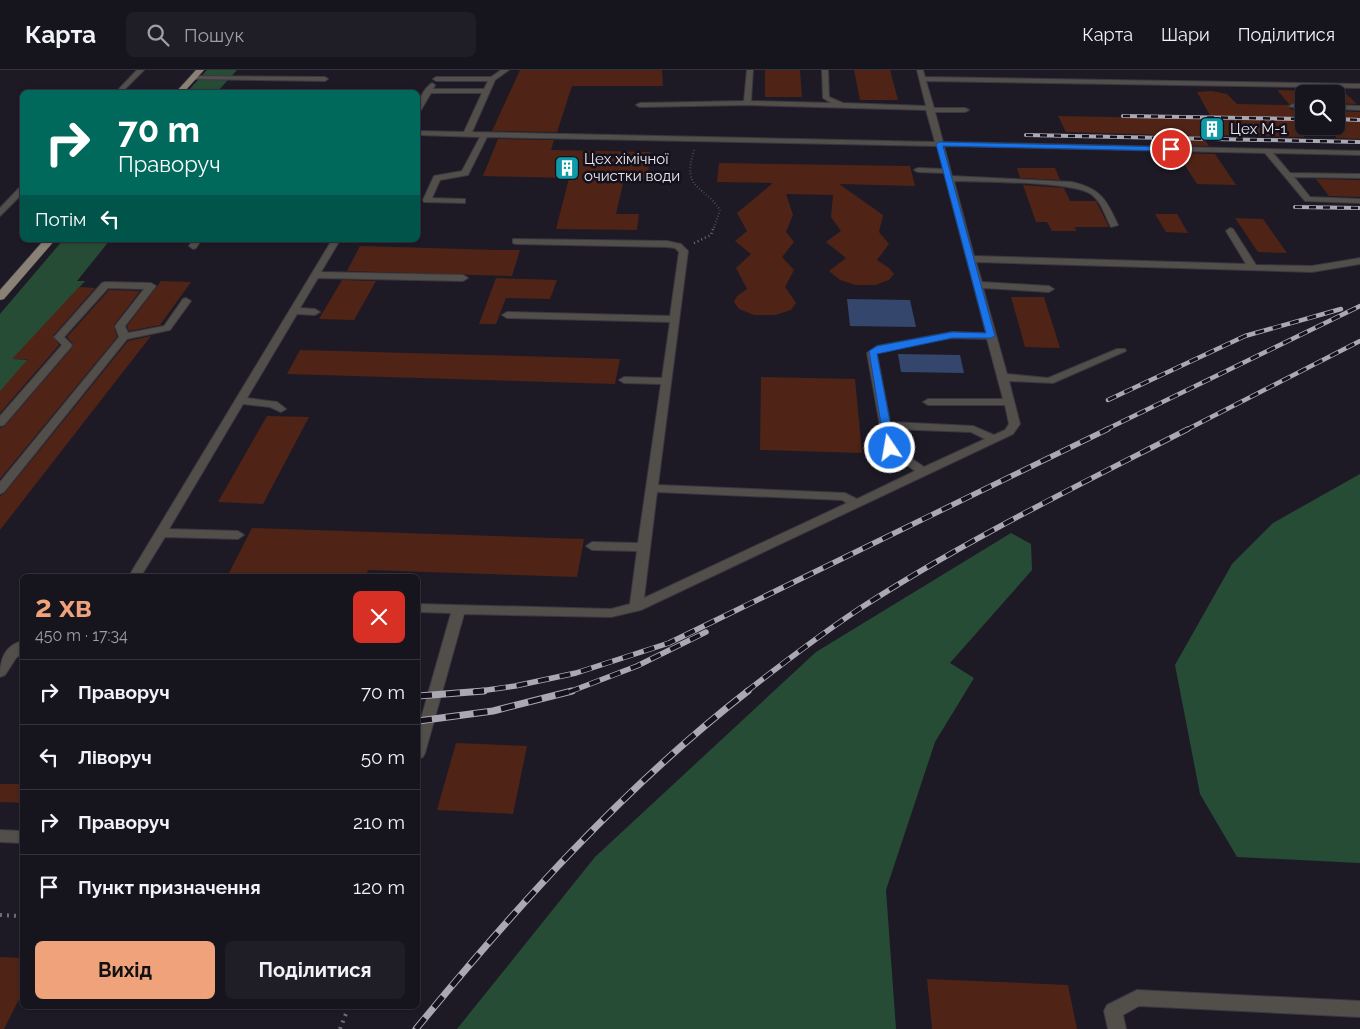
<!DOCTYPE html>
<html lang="uk">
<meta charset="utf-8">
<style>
body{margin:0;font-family:Raleway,sans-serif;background:#1f1d25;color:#f1f3f6;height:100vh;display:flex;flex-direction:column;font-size:19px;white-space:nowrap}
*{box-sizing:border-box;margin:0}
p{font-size:16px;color:#9e9ea3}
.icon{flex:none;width:28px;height:28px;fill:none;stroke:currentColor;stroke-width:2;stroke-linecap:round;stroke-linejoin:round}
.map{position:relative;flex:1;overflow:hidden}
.panel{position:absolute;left:20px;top:504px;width:400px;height:435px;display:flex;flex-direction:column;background:#16141c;border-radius:8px;box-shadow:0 1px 4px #0004,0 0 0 1px #35333b}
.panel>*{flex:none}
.guide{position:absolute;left:20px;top:20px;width:400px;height:152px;border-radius:8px;box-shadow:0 1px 4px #0004,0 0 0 1px #35333b;background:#00695c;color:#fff;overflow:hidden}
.fabs{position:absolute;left:1295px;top:15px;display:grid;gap:10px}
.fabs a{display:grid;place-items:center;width:50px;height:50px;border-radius:8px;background:#16141c;box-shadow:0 1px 4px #0004,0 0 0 1px #35333b;font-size:25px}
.pin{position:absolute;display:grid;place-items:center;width:42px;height:42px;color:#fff;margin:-21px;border:2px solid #fff;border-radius:50%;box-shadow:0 1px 5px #0007}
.me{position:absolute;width:55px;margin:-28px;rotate:348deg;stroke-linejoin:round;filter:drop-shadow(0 0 4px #0008)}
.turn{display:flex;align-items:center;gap:18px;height:105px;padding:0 15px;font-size:22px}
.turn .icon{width:65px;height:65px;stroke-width:2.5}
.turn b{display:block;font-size:35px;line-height:42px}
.then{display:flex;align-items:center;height:48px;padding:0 15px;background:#0003;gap:10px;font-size:19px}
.round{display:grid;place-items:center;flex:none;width:52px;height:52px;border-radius:8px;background:#1f1d25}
.headline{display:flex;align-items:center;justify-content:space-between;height:85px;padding:0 15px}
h1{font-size:30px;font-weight:700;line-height:38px;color:#f0a27a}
.action{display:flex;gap:10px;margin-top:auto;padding:10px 15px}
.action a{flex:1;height:58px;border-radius:8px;background:#f0a27a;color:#111;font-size:20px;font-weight:700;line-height:58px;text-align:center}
.action a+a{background:#1f1d25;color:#f1f3f6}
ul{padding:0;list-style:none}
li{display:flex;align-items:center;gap:15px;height:65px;padding:0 15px;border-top:1px solid #35333b}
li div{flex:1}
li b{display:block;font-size:19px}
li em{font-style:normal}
header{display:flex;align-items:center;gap:30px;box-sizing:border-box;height:70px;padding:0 25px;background:#16141c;border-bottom:1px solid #35333b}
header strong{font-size:24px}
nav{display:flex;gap:28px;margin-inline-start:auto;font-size:18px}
.search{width:350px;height:45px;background:#1f1d25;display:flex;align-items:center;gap:12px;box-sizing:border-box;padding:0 18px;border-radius:8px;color:#9e9ea3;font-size:19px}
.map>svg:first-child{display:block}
.green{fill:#274c36}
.water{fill:#34466c}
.building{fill:#4f2416}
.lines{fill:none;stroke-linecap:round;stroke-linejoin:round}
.lane-casing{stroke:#393742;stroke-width:2}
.primary-casing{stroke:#393742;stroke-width:1}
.path-far2{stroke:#706d78;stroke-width:2;stroke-dasharray:0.5 2.5;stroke-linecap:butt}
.path-far1{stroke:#706d78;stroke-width:2.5;stroke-dasharray:1 3;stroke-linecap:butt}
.path{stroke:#706d78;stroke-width:4;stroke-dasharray:2 5;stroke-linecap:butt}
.lane{fill:#524e49;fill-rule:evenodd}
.primary{fill:#898175;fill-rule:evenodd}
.rail-far3-casing{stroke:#aaa8b2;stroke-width:4}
.rail-far2-casing{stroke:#aaa8b2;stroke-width:4.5}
.rail-far1-casing{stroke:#aaa8b2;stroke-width:5.5}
.rail-casing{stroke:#aaa8b2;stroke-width:7}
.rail-far3{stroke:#14111c;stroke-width:2.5;stroke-dasharray:7;stroke-linecap:butt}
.rail-far2{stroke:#14111c;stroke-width:3;stroke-dasharray:9;stroke-linecap:butt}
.rail-far1{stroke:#14111c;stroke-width:4;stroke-dasharray:11;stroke-linecap:butt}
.rail{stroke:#14111c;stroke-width:5;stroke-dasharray:14;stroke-linecap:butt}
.route{fill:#1a73e8;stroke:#114b97}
.labels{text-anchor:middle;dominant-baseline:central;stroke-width:5;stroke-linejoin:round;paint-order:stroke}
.far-poi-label{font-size:15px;fill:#e8e6ef;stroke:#14111c;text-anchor:start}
</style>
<header>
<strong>Карта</strong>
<div class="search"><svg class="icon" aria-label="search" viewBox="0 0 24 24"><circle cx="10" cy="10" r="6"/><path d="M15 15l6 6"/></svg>Пошук</div>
<nav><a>Карта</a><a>Шари</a><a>Поділитися</a></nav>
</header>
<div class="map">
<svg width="1360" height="959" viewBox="0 0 1360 959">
<rect width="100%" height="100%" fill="#1d1a26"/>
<g class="green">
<polygon points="207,0 237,0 217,22 187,22"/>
<polygon points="63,170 110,170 77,211 85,211 13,289 30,290 0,323 0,244"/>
<polygon points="1360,404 1360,793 1237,787 1200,724 1175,595 1232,494 1273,453"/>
<polygon points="1011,463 1031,474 1032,500 950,593 974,608 935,672 886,820 896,959 457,959 595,787 816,582"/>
</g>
<g class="water">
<polygon points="847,229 910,230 916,257 850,256"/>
<polygon points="898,284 960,285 964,303 901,302"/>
</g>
<g class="building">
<polygon points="520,0 662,0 663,16 572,16 557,62 492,61"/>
<polygon points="765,0 800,0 802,27 765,27"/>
<polygon points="854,0 890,0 898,30 860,30"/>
<polygon points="1336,19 1342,20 1357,34 1336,33"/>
<polygon points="1277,20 1304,21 1304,33 1289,34"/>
<polygon points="1212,21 1227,24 1237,34 1288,35 1290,39 1304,41 1304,67 1202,65 1209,76 1172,75 1166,65 1066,62 1058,46 1212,49 1197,22"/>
<polygon points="1336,41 1360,42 1360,69 1336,68"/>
<polygon points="498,69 554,70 551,80 651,82 647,109 624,109 616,144 639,144 637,160 556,159 569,108 483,106"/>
<polygon points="1177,83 1215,84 1236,115 1197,114"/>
<polygon points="719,93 910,96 915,116 839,114 883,145 879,162 889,174 877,190 889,198 894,204 889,210 875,215 856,215 840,210 829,201 846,188 826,172 841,161 831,147 833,125 786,124 793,145 786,162 794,172 782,187 794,200 785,217 796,233 791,240 775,245 754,245 739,239 734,232 737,226 747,219 736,198 751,184 735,171 747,161 737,143 773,113 717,112"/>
<polygon points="1017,98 1055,98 1060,110 1020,108"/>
<polygon points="1316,109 1360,110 1360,127 1329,126"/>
<polygon points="1023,115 1064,118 1070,131 1096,131 1109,157 1074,157 1077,161 1052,161 1047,152 1036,152"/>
<polygon points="1155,144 1177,144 1188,163 1166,162"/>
<polygon points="1235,148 1263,149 1287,183 1258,182"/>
<polygon points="360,176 498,180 520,180 512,206 347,201"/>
<polygon points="496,208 557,210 550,229 506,228 496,254 479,254"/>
<polygon points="342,210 376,211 354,250 319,249"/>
<polygon points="161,211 191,212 160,255 129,261 127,256"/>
<polygon points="79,217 95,218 53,266 59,275 0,343 0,321 28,289 12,289"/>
<polygon points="109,220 140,221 114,255 117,267 0,409 0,358 5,356 72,278 73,274 67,267"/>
<polygon points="1011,227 1044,227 1060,278 1025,277"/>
<polygon points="151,266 126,298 0,460 0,426 5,423 128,271"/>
<polygon points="300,280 520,286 620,289 615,314 287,304"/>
<polygon points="761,307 855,309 862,383 760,380"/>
<polygon points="267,346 309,347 263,434 218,432"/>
<polygon points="252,458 465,465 584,469 577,507 368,500 366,506 228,505"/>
<polygon points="456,673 527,676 513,744 437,740"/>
<polygon points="0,714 22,714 22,733 0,732"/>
<polygon points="0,887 22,888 22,923 4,959 0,959"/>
<polygon points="927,909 1068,915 1077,959 932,959"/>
</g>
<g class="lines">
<defs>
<g id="lane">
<polygon points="137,0 144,0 122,22 116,22"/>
<path d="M501,0H509L495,10L472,62L935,72L926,40L747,35L640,37L636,35L640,33L744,31L747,0H753L751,31L831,33L823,28L822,0H828L829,27L843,33L926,36L917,0H923L925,7L1360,14V18L926,11L934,38H965L969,40L965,42H935L943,72L1360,81V85L1273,83L1290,103L1360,104V108L1294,107L1310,127L1360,129V133L1305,131L1265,83L944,76L952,106L1072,112C1101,119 1106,129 1118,155L1111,157C1105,146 1102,132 1091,124C1072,111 982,112 954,111L974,186L1246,194L1226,161L1230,158L1233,159L1256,195L1312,196L1360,188V194L1312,202L976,192L982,212L1049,216L1054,219L1049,222L983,218L1007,304L1048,308L1117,279H1125L1126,281L1053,313L1009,311L1020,354L1013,364L641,540L611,547L464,544L425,683L423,687L418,689V659L451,543L418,542V534L611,539L630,534L637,481L592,480L586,476L592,472L638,473L661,314L624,313L619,310L624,307L662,308L670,252L507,248L502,245L507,242L670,246L679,182L675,178L667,177L516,174L513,173V169L667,171L681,174L688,181L658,415L845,423L857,429L915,401L884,378L867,283L877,276L952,262L986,263L944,103L918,102L914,100L918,98L943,99L937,76L487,67L468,105L440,110L432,128L462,129H465V133L424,132L423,130L434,106L462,101L480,67L418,65V61L464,62L482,23H431L421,40H418C418,30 424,18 432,13L435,15L433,19H484L488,11H436L433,9L436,7H491ZM952,268L987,269L1003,329H928L923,332L928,335H1005L1009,354L1005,360L994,365L973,356L890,352L877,284L880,281ZM891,359L971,362L985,369L924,397L895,377ZM657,422L842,430L847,433L644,528Z"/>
<polygon points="193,6 325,7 328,9 325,11 191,9 191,7"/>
<polygon points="1293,34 1304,35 1304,39 1291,37 1289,36"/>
<polygon points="1336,35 1360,36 1360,40 1336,39"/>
<polygon points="19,118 22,118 22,124 0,146 0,138"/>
<polygon points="193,170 201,170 196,178 193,179 189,176"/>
<polygon points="332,170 340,170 321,202 463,205 468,208 463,211 318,208 300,238 315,239 320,242 315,245 297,244 247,328 277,332 286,339 281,342 270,337 243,334 169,459 238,461 244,465 238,469 165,467 141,506 129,506"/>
<polygon points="105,212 151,213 156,216 125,256 128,263 164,256 183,229 186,228 191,231 170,260 127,269 4,422 0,424 0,412 119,267 115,256 144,219 108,218 64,267 72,275 71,277 4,355 0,356 0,346 62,275 54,267 56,265 102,213"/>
<path d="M22,571V583L16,588L5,605L0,607C0,590 4,576 22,571Z"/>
<polygon points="0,760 22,761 22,773 0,772"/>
<polygon points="1137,920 1360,931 1360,947 1139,936 1123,945 1126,959 1108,959 1104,941 1107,935"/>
</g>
<g id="primary">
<polygon points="196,0 204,0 184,22 176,22"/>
<polygon points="44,170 55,170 4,229 0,230 0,220"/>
</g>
</defs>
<use href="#lane" class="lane-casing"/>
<use href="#primary" class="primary-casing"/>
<path class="path-far2" d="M694,80C682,121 701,112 720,140L714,158"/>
<polyline class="path-far1" points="694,173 711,165 714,156"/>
<g class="path">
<polyline points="0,845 22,846"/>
<polyline points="340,959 349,936"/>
</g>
<use href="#lane" class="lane"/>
<use href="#primary" class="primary"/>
<defs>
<g id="rail-far3">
<polyline points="1123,46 1304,49"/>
<polyline points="1336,49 1360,50"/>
<polyline points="1026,65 1360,72"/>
<polyline points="1295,137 1360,138"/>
</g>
<g id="rail-far2">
<polyline points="1108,330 1245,266 1341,239"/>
<polyline points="1105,360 1360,236"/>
<polyline points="1186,360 1360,271"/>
</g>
<g id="rail-far1">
<polyline points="473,622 515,616 576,603 669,573 1108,359"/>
<polyline points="569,622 637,596 706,562"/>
<path d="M746,622C783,593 820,565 859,539C964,471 1077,416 1188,359"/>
</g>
<g id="rail">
<polyline points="418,626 484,621"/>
<polyline points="418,651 493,641 572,621"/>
<path d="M416,959C516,837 623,718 748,621"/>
</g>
</defs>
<use href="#rail-far3" class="rail-far3-casing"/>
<use href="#rail-far2" class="rail-far2-casing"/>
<use href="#rail-far1" class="rail-far1-casing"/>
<use href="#rail" class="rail-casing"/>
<use href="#rail-far3" class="rail-far3"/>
<use href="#rail-far2" class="rail-far2"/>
<use href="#rail-far1" class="rail-far1"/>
<use href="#rail" class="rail"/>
</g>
<polygon class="route" points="939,72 1171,77 1174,79 1171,81 943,76 995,266 991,268 952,268 877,284 895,378 890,381 885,378 869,281 877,276 952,262 986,263 936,74"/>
<defs>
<symbol id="building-square" viewBox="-11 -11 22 22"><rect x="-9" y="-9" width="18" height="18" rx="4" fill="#0f9aa8" stroke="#14111c"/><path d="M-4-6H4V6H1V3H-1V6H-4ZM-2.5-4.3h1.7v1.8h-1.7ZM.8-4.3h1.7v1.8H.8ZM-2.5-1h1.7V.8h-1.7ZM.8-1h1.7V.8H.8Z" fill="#fff"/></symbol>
</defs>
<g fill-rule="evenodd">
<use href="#building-square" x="1198" y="45" width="28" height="28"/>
<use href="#building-square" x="553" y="84" width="28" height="28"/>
</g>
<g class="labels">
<g class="far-poi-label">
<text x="1230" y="59">Цех М-1</text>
<text x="584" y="89">Цех хімічної<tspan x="584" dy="17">очистки води</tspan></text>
</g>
</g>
</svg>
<div class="fabs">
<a><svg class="icon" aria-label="search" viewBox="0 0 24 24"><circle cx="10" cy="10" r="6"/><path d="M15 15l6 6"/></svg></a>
</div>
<div class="pin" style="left:1171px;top:79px;background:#d93025"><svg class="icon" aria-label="arrive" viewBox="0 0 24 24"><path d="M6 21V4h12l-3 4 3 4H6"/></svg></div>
<svg class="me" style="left:890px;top:378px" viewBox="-20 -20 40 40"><circle r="17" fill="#1a73e8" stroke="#fff" stroke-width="3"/><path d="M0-11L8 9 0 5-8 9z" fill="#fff"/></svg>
<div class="guide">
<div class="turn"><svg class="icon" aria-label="right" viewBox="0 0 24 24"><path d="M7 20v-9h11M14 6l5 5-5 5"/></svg><div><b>70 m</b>Праворуч</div></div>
<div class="then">Потім<svg class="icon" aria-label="left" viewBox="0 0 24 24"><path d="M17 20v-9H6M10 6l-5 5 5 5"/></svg></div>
</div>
<section class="panel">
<div class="headline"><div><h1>2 хв</h1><p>450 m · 17:34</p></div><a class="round" style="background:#d93025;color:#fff"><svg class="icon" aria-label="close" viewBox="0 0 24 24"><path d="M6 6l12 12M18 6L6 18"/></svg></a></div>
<ul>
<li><svg class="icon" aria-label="right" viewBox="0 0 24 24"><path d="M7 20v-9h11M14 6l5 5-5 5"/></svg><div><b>Праворуч</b></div><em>70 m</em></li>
<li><svg class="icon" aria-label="left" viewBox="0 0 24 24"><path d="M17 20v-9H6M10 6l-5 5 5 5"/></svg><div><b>Ліворуч</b></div><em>50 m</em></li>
<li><svg class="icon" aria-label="right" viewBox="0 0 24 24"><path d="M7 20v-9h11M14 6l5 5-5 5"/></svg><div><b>Праворуч</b></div><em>210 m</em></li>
<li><svg class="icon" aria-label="arrive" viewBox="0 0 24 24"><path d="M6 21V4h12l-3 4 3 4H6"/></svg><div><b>Пункт призначення</b></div><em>120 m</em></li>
</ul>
<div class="action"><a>Вихід</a><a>Поділитися</a></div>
</section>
</div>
